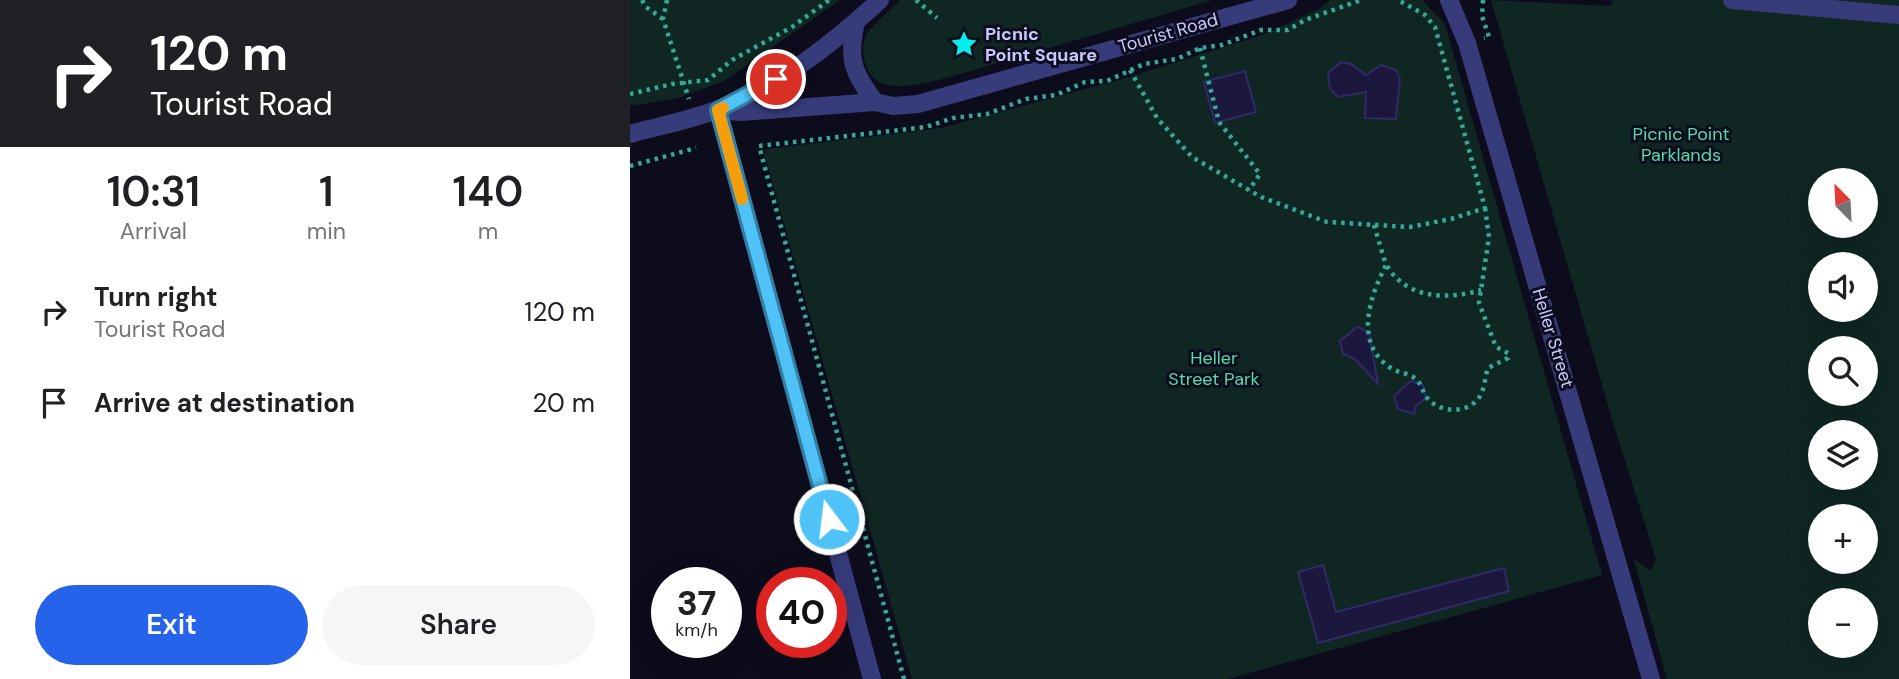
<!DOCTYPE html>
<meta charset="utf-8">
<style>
body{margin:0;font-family:"DM Sans",sans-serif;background:#f6f6f6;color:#202124;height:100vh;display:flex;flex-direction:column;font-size:26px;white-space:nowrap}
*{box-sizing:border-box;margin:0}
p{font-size:23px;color:#757577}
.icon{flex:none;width:38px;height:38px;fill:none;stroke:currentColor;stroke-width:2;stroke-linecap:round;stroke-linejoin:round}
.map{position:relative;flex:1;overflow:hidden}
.panel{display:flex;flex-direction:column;background:#fff;width:630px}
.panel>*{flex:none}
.hud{background:#202124;color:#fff;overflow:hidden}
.needle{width:46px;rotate:336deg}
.tools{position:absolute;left:1178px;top:168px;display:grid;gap:14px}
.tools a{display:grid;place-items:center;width:70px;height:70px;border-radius:50%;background:#fff;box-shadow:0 7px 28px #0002;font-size:35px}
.speed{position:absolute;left:21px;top:567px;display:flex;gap:14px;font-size:35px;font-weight:700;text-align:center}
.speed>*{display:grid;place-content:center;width:91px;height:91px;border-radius:50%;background:#fff;box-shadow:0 7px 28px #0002;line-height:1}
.speed small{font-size:18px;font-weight:400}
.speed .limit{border:10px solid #d22;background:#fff;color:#111}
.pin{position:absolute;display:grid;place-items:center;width:60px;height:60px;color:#fff;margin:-30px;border:4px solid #fff;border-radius:50%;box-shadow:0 2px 7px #0007}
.me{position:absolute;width:77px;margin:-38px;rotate:345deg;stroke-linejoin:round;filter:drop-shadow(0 0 5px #0008)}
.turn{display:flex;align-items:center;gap:24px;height:147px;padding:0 35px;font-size:32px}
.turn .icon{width:91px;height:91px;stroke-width:2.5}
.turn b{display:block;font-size:49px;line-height:60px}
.eta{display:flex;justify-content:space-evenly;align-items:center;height:119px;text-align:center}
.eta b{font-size:42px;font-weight:600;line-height:49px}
.primary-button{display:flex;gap:14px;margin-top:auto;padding:14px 35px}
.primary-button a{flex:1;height:80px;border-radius:42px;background:#2563eb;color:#fff;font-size:28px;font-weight:600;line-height:80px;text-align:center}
.primary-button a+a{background:#f6f6f6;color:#202124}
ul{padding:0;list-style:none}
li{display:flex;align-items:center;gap:21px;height:91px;padding:0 35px}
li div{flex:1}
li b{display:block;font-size:26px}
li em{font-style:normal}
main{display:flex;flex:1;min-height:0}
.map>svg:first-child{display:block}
.green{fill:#0f2623;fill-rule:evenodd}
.building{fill:#1c183d;stroke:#312a68;stroke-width:2}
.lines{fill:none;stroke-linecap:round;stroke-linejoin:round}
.path{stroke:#2fab97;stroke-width:4.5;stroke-dasharray:3.5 5;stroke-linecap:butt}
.minor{stroke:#373b7a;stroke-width:18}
.route-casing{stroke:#337fa1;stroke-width:18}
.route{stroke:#4fc3f7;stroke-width:12}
.slow{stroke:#f59e0b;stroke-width:12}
.labels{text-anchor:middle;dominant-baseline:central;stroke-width:6;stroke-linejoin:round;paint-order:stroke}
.street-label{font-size:18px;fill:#c9c8fe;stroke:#0d0c1c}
.poi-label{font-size:18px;font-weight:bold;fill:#c9c8fe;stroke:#0d0c1c;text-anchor:start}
.park-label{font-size:18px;fill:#56dbad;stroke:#0d0c1c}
</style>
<main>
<section class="panel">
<div class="hud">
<div class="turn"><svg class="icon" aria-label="right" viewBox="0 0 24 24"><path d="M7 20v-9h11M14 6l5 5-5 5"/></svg><div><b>120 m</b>Tourist Road</div></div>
</div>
<div class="eta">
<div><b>10:31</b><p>Arrival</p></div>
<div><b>1</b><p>min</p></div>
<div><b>140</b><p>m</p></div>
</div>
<ul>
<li><svg class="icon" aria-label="right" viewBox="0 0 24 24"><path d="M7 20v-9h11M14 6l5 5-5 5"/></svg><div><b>Turn right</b><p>Tourist Road</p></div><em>120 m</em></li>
<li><svg class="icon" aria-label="arrive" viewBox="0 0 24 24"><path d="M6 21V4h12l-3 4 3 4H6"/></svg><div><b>Arrive at destination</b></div><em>20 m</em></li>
</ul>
<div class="primary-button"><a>Exit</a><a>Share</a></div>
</section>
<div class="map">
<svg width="1269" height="679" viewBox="0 0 1269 679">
<rect width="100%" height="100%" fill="#0d0c1c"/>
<g class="green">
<polygon points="0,0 210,0 94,81 48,98 0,106"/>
<path d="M270,0H583L320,77C295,83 243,100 235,62C233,54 232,43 236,35C244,23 260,11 270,0Z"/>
<polygon points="700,0 792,0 815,24 972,575 598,679 282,679 134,153 136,149 311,128 496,78 635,34 689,9"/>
<path d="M861,0L981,6L982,0H1269V679H1037L1004,559L1021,571L1026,559L981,416ZM1190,180H1236V226H1190ZM1190,264H1236V310H1190ZM1190,348H1236V394H1190ZM1190,432H1236V478H1190ZM1190,516H1236V562H1190ZM1190,600H1236V646H1190Z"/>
</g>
<g class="building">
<polygon points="711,62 721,64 736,75 751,65 766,70 770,79 766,119 735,118 736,92 708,97 700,89 698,73"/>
<polygon points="615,71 626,112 585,123 574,82"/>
<polygon points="727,327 739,332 748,384 725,359 713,354 710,341"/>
<polygon points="781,381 793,385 796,398 786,406 784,414 768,409 764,396"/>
<polygon points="693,565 706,612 874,568 879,591 688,643 668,572"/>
</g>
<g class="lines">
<g class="path">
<polyline points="12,0 16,7 33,19"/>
<polyline points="37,0 33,19 59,99"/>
<polyline points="286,0 307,18"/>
<polyline points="853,0 852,16 859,37 854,38"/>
<polyline points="570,48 589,122 630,174 619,190"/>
<polyline points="500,70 527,118 562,157 631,197 697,222 780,227 821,219 855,208 805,27 795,15 768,0"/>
<polyline points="0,94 42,84 78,80 102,60 162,27 199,0"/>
<polyline points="0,166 66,148"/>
<path d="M744,225L756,265C740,296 723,344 761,368C768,373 779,373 786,379C792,384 793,395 800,401C814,414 842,413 851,394C855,386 855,376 858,368L878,358V353L866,347L849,303L859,237L855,208"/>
<path d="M757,266C777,299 817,300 851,290"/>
<polyline points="274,679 129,146 296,127 323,118 357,114 396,99 426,95 455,82 477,81 514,64 547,59 570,48 592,45 631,30 658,30 675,20 731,0"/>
</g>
<g class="minor">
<polyline points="819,0 837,43 1021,679"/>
<polyline points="1102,0 1269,15"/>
<path d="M226,22C217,58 223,73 245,102"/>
<polyline points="88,110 242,679"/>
<polyline points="88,110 111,112 245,102 263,106 288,104 658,0"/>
<path d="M0,134C29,126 61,120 89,109C149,86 203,43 250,0"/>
</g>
</g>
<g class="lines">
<defs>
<polyline id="route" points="146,79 88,110 199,519"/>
</defs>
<use href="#route" class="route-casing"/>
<use href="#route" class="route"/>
<polyline class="slow" points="93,108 88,110 112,199"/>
</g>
<defs>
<symbol id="sight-bare" viewBox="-9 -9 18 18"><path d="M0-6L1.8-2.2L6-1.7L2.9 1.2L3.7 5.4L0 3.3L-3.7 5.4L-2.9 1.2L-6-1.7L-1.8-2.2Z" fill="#05eded" stroke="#0d0c1c" stroke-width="2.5" paint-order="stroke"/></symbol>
</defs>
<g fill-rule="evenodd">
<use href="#sight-bare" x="315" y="25" width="38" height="38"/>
</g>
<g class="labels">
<g class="street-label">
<text transform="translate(538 33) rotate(-16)">Tourist Road</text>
<text transform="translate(923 338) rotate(73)">Heller Street</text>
</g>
<g class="poi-label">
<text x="355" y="34">Picnic<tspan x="355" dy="21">Point Square</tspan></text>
</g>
<g class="park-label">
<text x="1051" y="134">Picnic Point<tspan x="1051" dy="21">Parklands</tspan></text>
<text x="584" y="358">Heller<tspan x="584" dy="21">Street Park</tspan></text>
</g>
</g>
</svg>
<div class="tools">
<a><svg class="needle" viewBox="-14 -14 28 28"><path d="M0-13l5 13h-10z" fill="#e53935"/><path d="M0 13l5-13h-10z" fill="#757577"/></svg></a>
<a><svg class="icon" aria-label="sound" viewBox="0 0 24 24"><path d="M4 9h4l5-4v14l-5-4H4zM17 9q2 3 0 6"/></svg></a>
<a><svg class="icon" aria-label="search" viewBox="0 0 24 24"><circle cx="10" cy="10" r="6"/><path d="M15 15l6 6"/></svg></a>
<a><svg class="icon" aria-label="layers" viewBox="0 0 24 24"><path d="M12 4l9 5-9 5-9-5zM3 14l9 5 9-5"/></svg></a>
<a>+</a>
<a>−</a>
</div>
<div class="speed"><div>37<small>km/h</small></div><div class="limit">40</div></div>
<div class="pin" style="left:146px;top:79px;background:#d93025"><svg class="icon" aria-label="arrive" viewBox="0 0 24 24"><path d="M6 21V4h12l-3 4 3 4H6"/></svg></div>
<svg class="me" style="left:199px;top:519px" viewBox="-20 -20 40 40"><circle r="17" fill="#4fc3f7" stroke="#fff" stroke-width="3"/><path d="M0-11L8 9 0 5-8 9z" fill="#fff"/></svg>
</div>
</main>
